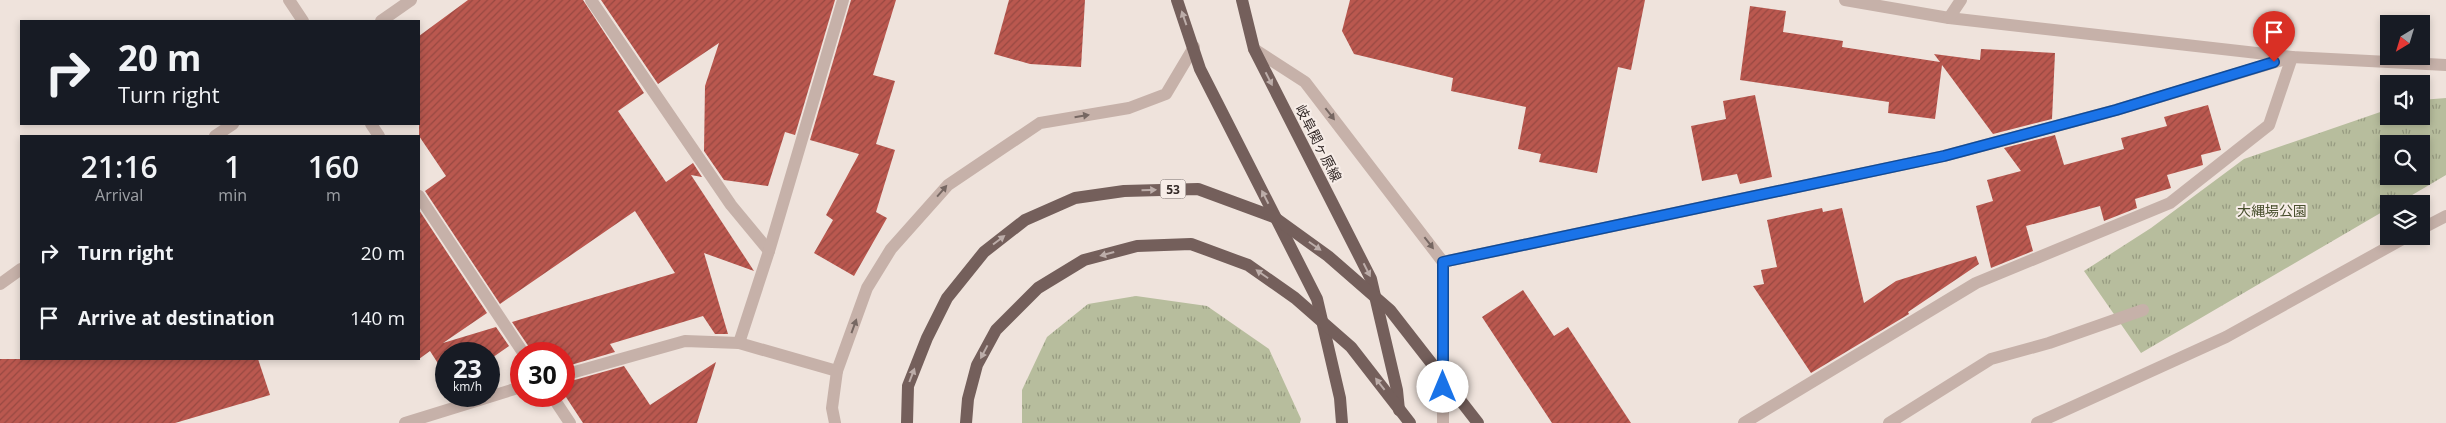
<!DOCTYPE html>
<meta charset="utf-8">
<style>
body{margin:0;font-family:"Open Sans","Noto Sans JP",sans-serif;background:#242831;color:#f1f3f6;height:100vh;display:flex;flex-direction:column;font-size:19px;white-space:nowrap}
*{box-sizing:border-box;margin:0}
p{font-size:16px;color:#9ea1a6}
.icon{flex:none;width:28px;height:28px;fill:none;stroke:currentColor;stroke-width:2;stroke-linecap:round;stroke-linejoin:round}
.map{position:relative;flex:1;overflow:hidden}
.sheet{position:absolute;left:20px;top:135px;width:400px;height:225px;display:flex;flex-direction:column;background:#171b24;border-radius:0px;box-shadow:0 2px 8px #0003}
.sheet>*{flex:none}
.guide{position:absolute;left:20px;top:20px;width:400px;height:105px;border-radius:0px;box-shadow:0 2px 8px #0003;background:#171b24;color:#f1f3f6;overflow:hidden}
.needle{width:32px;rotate:218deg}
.fabs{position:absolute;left:2380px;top:15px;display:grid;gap:10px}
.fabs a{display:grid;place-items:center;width:50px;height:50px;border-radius:0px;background:#171b24;box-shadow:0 2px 8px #0003;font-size:25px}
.speed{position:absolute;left:435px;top:342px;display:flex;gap:10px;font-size:25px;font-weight:700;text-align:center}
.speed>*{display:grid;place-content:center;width:65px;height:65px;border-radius:50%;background:#171b24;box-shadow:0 2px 8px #0003;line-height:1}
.speed small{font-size:12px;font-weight:400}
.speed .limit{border:8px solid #d22;background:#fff;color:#111}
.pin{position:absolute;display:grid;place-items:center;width:42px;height:42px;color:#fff;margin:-51px -21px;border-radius:50% 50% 50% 0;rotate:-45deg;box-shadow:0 0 5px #0007}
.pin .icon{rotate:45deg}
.me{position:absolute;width:55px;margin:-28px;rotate:0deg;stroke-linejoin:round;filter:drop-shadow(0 0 4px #0008)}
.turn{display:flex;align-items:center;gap:18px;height:105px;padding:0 15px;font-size:22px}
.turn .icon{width:65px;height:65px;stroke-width:2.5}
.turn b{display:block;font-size:35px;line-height:42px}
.eta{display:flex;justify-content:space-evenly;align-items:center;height:85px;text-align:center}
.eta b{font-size:30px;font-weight:600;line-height:35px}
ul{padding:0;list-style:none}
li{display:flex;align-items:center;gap:15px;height:65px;padding:0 15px}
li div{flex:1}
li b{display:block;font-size:19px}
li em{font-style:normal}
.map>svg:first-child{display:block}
.grass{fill:url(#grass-tufts);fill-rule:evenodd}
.building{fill:url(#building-hatch)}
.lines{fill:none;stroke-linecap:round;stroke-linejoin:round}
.lane{stroke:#c6b1a9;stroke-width:12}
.street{stroke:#c6b1a9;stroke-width:12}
.primary{stroke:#745f5b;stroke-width:12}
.oneway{fill:#bcada9}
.oneway2{fill:#766762}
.route-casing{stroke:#114b97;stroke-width:12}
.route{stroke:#1a73e8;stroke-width:9}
.labels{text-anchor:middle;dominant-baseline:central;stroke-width:4;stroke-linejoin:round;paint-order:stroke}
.shield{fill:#f7ede8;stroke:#6e6462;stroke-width:1}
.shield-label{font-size:12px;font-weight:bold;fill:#342a28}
.street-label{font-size:14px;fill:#342a28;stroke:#f7ede8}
.park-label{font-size:14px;fill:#49502e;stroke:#f7ede8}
</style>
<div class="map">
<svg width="2446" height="423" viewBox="0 0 2446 423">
<defs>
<pattern id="grass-tufts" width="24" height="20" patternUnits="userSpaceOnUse" patternTransform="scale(1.25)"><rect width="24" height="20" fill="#b7bd9d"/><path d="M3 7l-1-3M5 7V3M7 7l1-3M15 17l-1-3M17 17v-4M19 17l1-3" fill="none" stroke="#969a80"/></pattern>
<pattern id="building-hatch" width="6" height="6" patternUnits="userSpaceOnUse" patternTransform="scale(1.25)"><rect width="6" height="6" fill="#ba584f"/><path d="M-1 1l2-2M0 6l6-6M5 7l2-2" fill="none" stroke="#984942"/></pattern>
</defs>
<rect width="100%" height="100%" fill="#efe3dc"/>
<g class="grass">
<path d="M2446,98V175L2397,204H2389V208L2141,353L2084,271L2151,228L2244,159L2389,109V116H2421V100ZM2389,144H2421V176H2389Z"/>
<polygon points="1136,296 1207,306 1269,349 1301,419 1300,423 1022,423 1022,390 1047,337 1088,304"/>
</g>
<g class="building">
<polygon points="468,0 583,0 644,93 618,111 666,182 693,163 702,177 691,175 754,271 704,253 728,334 715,334 703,316 610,344 615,352 564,367 564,354 548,354 529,347 512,322 675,273 635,211 500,304 425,191 446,176 419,136 419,36"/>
<polygon points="601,0 835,0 795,135 785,132 768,186 724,180 704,151 705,86 719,43 658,84"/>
<polygon points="851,0 896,0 873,75 895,81 876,144 895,150 876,212 887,218 854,276 814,253 833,220 826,215 859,154 810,140"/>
<polygon points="1009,0 1085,0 1081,67 1030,64 994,54"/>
<polygon points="1350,0 1645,0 1631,70 1618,67 1597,173 1539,162 1541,154 1518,149 1526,107 1451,91 1453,78 1354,54 1342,31"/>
<polygon points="1750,6 1786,11 1783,32 1843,41 1842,47 1940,62 1934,54 1980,60 1981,49 2055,53 2052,119 1993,134 1942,65 1935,119 1888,113 1889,102 1740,80"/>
<polygon points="1755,95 1772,177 1740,184 1737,174 1702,181 1691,126 1726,119 1723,101"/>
<polygon points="2208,105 2221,150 2201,155 2203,165 2167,175 2171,188 2135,199 2137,208 2104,221 2100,206 2026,226 2033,251 1991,268 1976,206 1993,201 1987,180 2021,171 2004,148 2055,135 2064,165 2124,149 2121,138 2167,126 2164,117"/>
<polygon points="1822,208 1823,212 1842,208 1864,303 1896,281 1976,256 1979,264 1908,312 1909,314 1811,373 1753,286 1764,284 1761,270 1777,267 1767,220"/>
<polygon points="419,210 487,313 443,343 496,327 509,346 489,360 489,354 446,354 446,376 430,351 419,359"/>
<polygon points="1523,290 1554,336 1568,327 1631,423 1552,423 1482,317"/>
<polygon points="0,359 258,359 270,395 175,423 0,423"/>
<polygon points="716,362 697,423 583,423 564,394 564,383 624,366 650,405"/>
</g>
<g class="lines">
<polyline class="lane" points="1889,423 1991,359 2049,343 2143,310"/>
<g class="street">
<polyline points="289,0 303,21"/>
<polyline points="591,0 731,205 769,251"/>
<polyline points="1845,0 1949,18 2292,57 2446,65"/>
<polyline points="1949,18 1961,0"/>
<polyline points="381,21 411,0"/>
<polyline points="1254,49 1305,82 1443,262"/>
<polyline points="371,124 379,136"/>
<polyline points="215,136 233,124"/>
<polyline points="419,196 524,354"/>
<polyline points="2421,229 2446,216"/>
<polyline points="0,284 21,269"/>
<polyline points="739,343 769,251 843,0"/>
<polyline points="564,375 685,341 739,343 837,371"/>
<polyline points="552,396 570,423"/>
<polyline points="405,423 521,387"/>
<polyline points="835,423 832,408 837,371 867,288 891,249 948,185 1040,123 1129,108 1166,94 1194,47"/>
<polyline points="1443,423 1443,262 1944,156 2116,110 2292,57"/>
<polyline points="1744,423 1976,283 2170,203 2269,125 2292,57"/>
<polyline points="2037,423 2226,337 2408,236"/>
</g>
<g class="primary">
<polyline points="1177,0 1200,69 1317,299 1340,398 1342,423"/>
<polyline points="1242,0 1254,49 1371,279 1397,390 1399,410"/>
<polyline points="907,423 908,386 927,338 947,298 984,252 1025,220 1075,198 1124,191 1198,189 1274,217 1328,256 1390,310 1478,423"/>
<polyline points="966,423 968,399 977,365 996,330 1038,288 1084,260 1137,246 1191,244 1248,265 1295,298 1351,347 1410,423"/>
</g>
</g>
<defs><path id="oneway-solid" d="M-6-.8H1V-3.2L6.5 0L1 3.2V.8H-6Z" transform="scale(1.25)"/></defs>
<g class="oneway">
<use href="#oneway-solid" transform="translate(1184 18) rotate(-109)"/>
<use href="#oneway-solid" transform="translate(1269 79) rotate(63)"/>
<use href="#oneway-solid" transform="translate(1149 190) rotate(-2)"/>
<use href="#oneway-solid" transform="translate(1265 197) rotate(-117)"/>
<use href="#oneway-solid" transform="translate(999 240) rotate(-37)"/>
<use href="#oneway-solid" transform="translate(1315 246) rotate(35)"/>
<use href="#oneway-solid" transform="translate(1107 254) rotate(165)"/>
<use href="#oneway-solid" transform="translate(1367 270) rotate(63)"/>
<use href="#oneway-solid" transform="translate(1262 274) rotate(-145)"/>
<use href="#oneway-solid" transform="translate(984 352) rotate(118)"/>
<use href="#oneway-solid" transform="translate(912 375) rotate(-69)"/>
<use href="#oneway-solid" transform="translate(1380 384) rotate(-128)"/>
</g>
<g class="oneway2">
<use href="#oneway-solid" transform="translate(1330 114) rotate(52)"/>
<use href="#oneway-solid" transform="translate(1082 116) rotate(-9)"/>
<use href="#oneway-solid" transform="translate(942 191) rotate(-49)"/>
<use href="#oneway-solid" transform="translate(1429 243) rotate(52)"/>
<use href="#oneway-solid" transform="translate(854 326) rotate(-70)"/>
</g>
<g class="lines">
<defs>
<polyline id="route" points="1443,387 1443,262 1944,156 2116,110 2274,62"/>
</defs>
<use href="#route" class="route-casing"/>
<use href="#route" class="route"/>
</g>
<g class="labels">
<rect class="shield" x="1160.5" y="179.5" width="25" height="19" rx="4"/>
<g class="shield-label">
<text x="1173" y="189">53</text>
</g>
<g class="street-label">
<text transform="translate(1319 143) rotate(63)">岐阜関ヶ原線</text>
</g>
<g class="park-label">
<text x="2272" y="210">大縄場公園</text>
</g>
</g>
</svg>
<div class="fabs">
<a><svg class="needle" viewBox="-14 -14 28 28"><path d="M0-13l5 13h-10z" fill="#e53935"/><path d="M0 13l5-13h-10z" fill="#9ea1a6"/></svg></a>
<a><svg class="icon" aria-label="sound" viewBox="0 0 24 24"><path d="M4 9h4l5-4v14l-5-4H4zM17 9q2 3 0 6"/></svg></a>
<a><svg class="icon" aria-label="search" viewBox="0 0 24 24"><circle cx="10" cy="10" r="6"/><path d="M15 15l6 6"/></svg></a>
<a><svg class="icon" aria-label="layers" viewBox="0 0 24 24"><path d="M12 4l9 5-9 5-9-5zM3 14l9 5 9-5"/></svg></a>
</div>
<div class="speed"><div>23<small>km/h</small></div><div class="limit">30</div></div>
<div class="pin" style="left:2274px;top:62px;background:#d93025"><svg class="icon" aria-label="arrive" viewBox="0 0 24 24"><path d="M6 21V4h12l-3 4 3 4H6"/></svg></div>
<svg class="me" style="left:1443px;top:387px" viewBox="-20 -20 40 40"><circle r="19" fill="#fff"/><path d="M0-13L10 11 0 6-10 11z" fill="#1a73e8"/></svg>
<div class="guide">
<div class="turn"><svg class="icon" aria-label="right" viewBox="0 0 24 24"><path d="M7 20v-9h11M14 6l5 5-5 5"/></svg><div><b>20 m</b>Turn right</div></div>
</div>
<section class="sheet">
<div class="eta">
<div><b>21:16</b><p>Arrival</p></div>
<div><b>1</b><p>min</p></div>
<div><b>160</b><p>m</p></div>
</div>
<ul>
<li><svg class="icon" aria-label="right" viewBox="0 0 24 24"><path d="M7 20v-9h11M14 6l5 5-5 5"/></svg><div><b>Turn right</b></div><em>20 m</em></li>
<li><svg class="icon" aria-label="arrive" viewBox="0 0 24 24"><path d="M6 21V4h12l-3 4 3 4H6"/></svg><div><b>Arrive at destination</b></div><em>140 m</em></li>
</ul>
</section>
</div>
